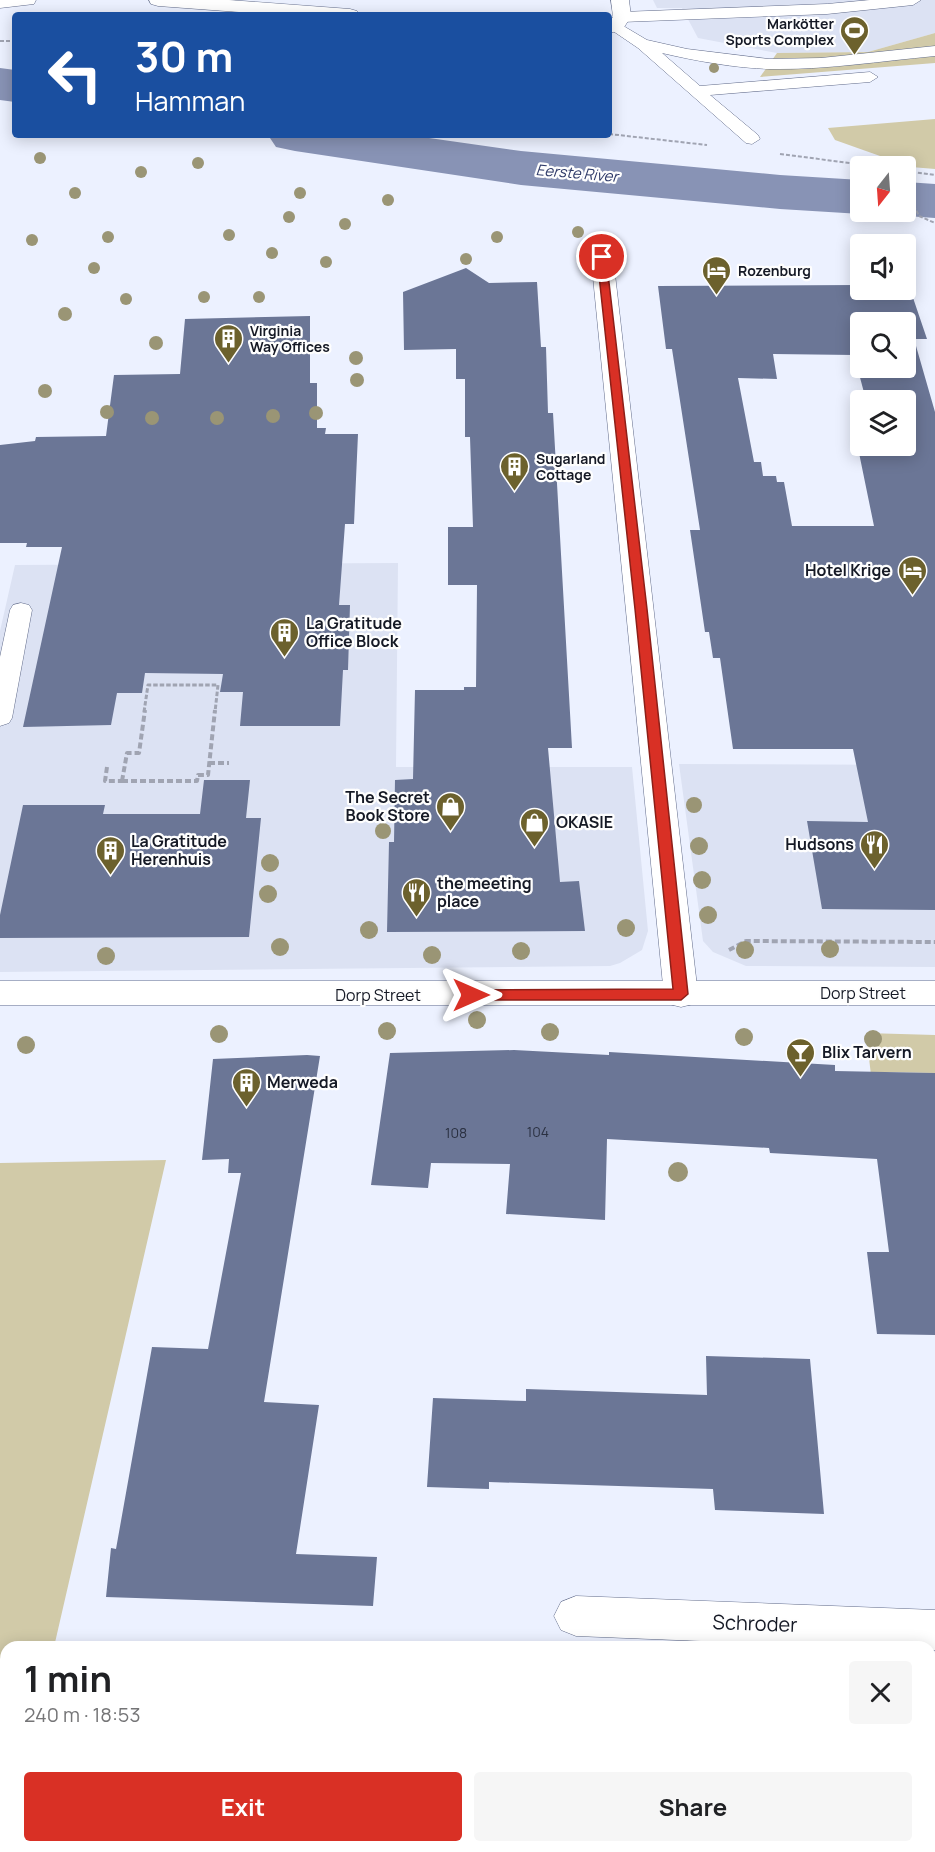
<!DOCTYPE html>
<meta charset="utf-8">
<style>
body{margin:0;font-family:Manrope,sans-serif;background:#f6f6f6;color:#202124;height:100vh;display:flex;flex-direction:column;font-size:22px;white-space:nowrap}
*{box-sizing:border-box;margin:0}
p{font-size:20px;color:#757577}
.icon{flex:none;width:33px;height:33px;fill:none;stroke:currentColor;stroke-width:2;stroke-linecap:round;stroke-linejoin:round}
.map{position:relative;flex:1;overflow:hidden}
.panel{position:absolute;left:0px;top:1641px;width:936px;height:212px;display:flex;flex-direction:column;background:#fff;border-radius:18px 18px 0 0;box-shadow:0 3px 15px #0003}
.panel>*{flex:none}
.banner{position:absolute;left:12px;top:12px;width:600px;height:126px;border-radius:6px;box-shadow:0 3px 15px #0003;background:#1a4fa0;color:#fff;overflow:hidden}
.needle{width:39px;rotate:197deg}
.controls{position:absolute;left:850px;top:156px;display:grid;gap:12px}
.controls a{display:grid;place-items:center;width:66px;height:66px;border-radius:6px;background:#fff;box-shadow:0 3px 15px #0003;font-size:30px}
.pin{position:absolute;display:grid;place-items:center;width:51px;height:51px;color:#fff;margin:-26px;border:3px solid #fff;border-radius:50%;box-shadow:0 2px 6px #0007}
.me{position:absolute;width:66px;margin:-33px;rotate:90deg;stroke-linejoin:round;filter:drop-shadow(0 0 4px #0008)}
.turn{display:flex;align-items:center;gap:21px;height:126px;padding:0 24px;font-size:27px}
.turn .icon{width:78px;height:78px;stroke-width:2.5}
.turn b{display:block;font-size:42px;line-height:51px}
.round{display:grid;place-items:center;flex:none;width:63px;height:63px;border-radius:6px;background:#f6f6f6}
.overview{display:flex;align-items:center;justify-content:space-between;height:102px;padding:0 24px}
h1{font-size:36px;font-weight:700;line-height:45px}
.primary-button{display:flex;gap:12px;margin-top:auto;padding:12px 24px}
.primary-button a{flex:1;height:69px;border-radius:6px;background:#d93025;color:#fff;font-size:24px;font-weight:700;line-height:69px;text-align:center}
.primary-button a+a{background:#f6f6f6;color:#202124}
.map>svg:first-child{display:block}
.built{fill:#dce2f3}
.green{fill:#d1caa8}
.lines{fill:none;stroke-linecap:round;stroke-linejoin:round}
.river{fill:#8893b5;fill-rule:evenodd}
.building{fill:#6b7696;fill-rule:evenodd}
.service-casing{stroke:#616b8a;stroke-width:1}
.minor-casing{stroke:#616b8a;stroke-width:1}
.tertiary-casing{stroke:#616b8a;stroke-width:1}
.path-far2{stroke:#a0a4b2;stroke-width:2;stroke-dasharray:4 2;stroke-linecap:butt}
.path-far1{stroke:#a0a4b2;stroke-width:3;stroke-dasharray:4.5 2;stroke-linecap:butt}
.path{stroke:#a0a4b2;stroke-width:4;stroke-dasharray:6 3;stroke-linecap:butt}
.service{fill:#fff;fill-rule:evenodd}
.minor{fill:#fff;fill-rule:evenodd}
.tertiary{fill:#fff;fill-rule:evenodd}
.tree{fill:#9a9575}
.route{fill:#d93025;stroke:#8d1f18;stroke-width:1.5}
.labels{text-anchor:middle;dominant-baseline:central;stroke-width:4.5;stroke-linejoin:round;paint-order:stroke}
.far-poi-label{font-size:14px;font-weight:bold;fill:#151925;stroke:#fefefe;text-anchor:start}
.number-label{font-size:14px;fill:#2a3041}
.far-water-label{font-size:15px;font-style:italic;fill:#2f3b69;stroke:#fefefe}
.poi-label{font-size:16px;font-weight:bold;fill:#151925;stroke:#fefefe;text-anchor:start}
.street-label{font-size:16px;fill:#151925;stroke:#fefefe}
.near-street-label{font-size:20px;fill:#151925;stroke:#fefefe}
</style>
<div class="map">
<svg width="935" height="1852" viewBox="0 0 935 1852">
<rect width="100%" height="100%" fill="#ecf1ff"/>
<g class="built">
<polygon points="653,0 935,0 935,33 868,52 777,53 698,38 682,8 657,8"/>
<polygon points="398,563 396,767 632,767 648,931 642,950 620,963 610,966 0,972 0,631 15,565"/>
<polygon points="679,764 935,765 935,967 746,966 713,952 703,941"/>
</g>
<g class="green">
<polygon points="935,33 935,63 760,77 777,53 868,52"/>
<polygon points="935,119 935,169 911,167 835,140 828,128"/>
<polygon points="866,1033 935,1035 935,1073 885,1072 871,1075"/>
<polygon points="166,1160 54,1647 6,1647 6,1846 9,1847 7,1852 0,1852 0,1163"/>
<polygon points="930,1682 935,1682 935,1852 706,1852 706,1846 930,1846"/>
</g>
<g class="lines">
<g class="river">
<polygon points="0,68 15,70 15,102 0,100"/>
<polygon points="268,135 408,135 521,151 780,175 861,180 861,212 871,212 861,214 780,209 521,185 295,151 276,147"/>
<polygon points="906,182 935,184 935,218 906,216 888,212 906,212"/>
</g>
</g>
<g class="building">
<polygon points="466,268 489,283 537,282 541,347 546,347 548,413 553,413 572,748 548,748 560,882 579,881 585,931 387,932 389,842 394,842 395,780 413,779 415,690 464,690 464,687 476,687 477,585 448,585 448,527 473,527 470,437 465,437 465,379 456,379 456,349 404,350 403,292"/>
<path d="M858,285L861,286V290H906V286H909L927,339H914L935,412V910L822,909L807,821L868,822L853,749H733L720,658H713L709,632H705L690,530H700L672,349H666L658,286ZM861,322H906V368H861ZM773,354L854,355L866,400H906V446L858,448L874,526H792L784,482H777L776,476H763L761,462H754L738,378L777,379Z"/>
<polygon points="310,316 310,383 317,383 317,428 326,428 325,434 358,434 354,524 345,524 339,605 350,605 348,670 343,670 340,726 240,726 243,692 220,692 223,674 145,673 142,693 117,693 111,725 23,727 62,547 26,547 27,543 0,543 0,445 35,441 36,437 106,436 114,375 180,374 185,319"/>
<polygon points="204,780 250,780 246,818 261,818 249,937 0,938 0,915 23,805 105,805 103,814 200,814"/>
<polygon points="514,1050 609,1055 609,1052 835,1065 835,1071 935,1073 935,1335 877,1334 867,1252 889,1252 877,1159 770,1153 769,1148 607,1139 605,1220 506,1214 510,1164 431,1163 428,1188 371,1185 390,1053"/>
<polygon points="307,1055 320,1056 264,1402 319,1405 296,1554 377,1557 373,1606 106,1597 111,1548 116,1549 152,1347 208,1349 241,1173 228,1173 229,1159 202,1160 213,1059"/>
<polygon points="706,1356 810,1359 824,1514 715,1510 713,1489 489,1482 489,1489 427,1487 433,1398 526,1401 526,1389 707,1395"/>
</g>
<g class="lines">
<defs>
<g id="service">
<polygon points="870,0 921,0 913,5 827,14 622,22 614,17 622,12 827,4"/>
<path d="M615,21L647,40L687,49L769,59L821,58L935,46V56C881,61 825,70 770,69C735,68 696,61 662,53L700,86L870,72L878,77L870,82L710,95L758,135L760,139L752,144L746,143L638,48L610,29V23Z"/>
<polygon points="21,603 29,605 32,610 12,718 9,723 0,726 0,657 10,610 13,605"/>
</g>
<g id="minor">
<polygon points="0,0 36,0 34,4 0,8"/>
<polygon points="149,0 229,0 350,9 357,11 359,15 279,15 158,6 151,4"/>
<polygon points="611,0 629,0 631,17 622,30 609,33 609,21 613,17"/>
<polygon points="602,250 610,252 613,257 698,995 693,1004 681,1007 669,1004 664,995 591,257 594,252"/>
<polygon points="576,1596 935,1610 935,1650 930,1650 930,1647 848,1647 576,1636 561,1630 554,1616 561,1602"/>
</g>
<rect id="tertiary" x="0" y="981" width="935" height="24"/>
</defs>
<use href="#service" class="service-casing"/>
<use href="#minor" class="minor-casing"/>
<use href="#tertiary" class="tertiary-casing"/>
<g class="path-far2">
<polyline points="0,41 15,41"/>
<polyline points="609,134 707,145"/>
<polyline points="780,154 873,166"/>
<polyline points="906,171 935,175"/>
<polyline points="906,189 919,216 935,223"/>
</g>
<polyline class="path-far1" points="144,712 148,685 218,685 215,712"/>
<g class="path">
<polyline points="209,763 229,763"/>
<polyline points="107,767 105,781 122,781"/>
<polyline points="122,781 197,781 198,775 208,775 215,710"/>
<polyline points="122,781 127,753 139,753 145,710"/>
<polyline points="729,950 746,941 935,942"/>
</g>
<use href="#service" class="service"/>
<use href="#minor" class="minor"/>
<use href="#tertiary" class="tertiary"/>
</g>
<g class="tree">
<circle cx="714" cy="68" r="5"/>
<circle cx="40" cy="158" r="6"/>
<circle cx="198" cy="163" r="6"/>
<circle cx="141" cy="172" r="6"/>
<circle cx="75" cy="193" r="6"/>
<circle cx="300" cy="193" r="6"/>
<circle cx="388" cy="200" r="6"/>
<circle cx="289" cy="217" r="6"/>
<circle cx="345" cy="224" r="6"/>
<circle cx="578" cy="232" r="6"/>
<circle cx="229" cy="235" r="6"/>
<circle cx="108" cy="237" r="6"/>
<circle cx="497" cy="237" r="6"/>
<circle cx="32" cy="240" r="6"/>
<circle cx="272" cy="253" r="6"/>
<circle cx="466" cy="259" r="6"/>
<circle cx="326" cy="262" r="6"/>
<circle cx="94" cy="268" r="6"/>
<circle cx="204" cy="297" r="6"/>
<circle cx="259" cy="297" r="6"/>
<circle cx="126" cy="299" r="6"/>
<circle cx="65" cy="314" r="7"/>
<circle cx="156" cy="343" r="7"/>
<circle cx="356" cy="358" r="7"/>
<circle cx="357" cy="380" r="7"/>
<circle cx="45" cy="391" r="7"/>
<circle cx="107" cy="412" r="7"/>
<circle cx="316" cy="413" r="7"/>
<circle cx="273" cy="416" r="7"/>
<circle cx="152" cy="418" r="7"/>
<circle cx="217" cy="418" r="7"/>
<circle cx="694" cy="805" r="8"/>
<circle cx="383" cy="831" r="8"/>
<circle cx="699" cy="846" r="9"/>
<circle cx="270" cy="863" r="9"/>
<circle cx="702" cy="880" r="9"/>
<circle cx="268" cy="894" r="9"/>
<circle cx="708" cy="915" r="9"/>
<circle cx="626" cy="928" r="9"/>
<circle cx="369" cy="930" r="9"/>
<circle cx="280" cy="947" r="9"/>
<circle cx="830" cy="949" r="9"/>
<circle cx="745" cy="950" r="9"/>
<circle cx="521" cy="951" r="9"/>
<circle cx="432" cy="955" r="9"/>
<circle cx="106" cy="956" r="9"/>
<circle cx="477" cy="1020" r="9"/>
<circle cx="387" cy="1031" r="9"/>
<circle cx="550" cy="1032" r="9"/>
<circle cx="219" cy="1034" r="9"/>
<circle cx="744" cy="1037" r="9"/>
<circle cx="873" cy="1039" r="9"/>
<circle cx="26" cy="1045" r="9"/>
<circle cx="678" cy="1172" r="10"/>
</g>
<polygon class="route" points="602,254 606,257 647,609 688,994 681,1000 471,1000 464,995 471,990 673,989 635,609 597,257"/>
<defs>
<symbol id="stadium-pin" viewBox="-11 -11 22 30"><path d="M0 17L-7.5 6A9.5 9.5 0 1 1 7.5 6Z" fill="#6c612d" stroke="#fefefe"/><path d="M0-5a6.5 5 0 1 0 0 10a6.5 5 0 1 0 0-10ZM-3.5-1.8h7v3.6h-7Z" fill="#fff"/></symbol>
<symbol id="hotel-pin" viewBox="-11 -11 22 30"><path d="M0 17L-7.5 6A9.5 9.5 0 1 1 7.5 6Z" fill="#6c612d" stroke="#fefefe"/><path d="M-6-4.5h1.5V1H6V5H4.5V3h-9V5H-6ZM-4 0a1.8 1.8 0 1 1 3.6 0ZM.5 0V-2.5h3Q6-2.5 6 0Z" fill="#fff"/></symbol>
<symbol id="building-pin" viewBox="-11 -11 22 30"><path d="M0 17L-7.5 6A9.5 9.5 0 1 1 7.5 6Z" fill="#6c612d" stroke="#fefefe"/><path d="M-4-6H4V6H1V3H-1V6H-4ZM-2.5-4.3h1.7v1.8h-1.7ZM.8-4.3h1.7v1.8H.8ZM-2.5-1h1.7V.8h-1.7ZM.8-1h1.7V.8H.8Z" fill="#fff"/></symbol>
<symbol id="shop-pin" viewBox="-11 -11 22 30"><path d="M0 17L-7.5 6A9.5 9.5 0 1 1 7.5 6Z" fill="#6c612d" stroke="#fefefe"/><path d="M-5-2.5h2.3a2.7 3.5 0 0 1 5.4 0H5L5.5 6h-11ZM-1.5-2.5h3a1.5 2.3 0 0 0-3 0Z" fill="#fff"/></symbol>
<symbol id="restaurant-pin" viewBox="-11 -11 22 30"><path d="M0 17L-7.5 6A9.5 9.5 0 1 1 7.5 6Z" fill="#6c612d" stroke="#fefefe"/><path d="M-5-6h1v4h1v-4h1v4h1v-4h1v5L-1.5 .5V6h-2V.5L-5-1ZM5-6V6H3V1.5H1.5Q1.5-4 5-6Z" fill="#fff"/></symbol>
<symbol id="bar-pin" viewBox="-11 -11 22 30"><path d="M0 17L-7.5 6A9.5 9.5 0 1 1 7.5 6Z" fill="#6c612d" stroke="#fefefe"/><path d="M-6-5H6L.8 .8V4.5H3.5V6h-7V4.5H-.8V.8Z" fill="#fff"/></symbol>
</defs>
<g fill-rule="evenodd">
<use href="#stadium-pin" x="838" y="14" width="33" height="45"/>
<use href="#hotel-pin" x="700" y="254" width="33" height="45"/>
<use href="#building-pin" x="212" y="322" width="33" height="45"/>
<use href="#building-pin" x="498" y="450" width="33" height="45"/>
<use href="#hotel-pin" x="896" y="554" width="33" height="45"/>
<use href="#building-pin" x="268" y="616" width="33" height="45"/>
<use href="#shop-pin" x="434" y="790" width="33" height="45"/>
<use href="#shop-pin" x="518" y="806" width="33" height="45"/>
<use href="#restaurant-pin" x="858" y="828" width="33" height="45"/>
<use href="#building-pin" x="94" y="834" width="33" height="45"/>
<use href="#restaurant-pin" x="400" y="876" width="33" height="45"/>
<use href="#bar-pin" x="784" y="1036" width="33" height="45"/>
<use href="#building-pin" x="230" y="1066" width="33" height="45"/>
</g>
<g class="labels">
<g class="far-poi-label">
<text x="834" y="23" text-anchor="end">Markötter<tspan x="834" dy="16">Sports Complex</tspan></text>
<text x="738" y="270">Rozenburg</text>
<text x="250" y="330">Virginia<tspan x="250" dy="16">Way Offices</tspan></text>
<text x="536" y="458">Sugarland<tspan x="536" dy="16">Cottage</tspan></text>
</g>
<g class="number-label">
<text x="538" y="1131">104</text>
<text x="456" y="1132">108</text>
</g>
<g class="far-water-label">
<text transform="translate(577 173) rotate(5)">Eerste River</text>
</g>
<g class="poi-label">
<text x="891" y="570" text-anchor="end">Hotel Krige</text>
<text x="306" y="623">La Gratitude<tspan x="306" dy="18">Office Block</tspan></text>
<text x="430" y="797" text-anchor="end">The Secret<tspan x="430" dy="18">Book Store</tspan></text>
<text x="556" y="822">OKASIE</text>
<text x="131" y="841">La Gratitude<tspan x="131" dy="18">Herenhuis</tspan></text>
<text x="854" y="844" text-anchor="end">Hudsons</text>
<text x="437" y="883">the meeting<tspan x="437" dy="18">place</tspan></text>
<text x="822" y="1052">Blix Tarvern</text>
<text x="267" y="1082">Merweda</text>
</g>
<g class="street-label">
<text x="863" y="993">Dorp Street</text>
<text x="378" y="995">Dorp Street</text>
</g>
<g class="near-street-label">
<text transform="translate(755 1623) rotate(2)">Schroder</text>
</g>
</g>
</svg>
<div class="controls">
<a><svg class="needle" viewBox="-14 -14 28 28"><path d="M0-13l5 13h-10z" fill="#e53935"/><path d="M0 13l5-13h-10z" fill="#757577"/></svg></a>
<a><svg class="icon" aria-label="sound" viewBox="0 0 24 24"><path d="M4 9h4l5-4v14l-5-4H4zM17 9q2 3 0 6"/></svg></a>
<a><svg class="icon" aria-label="search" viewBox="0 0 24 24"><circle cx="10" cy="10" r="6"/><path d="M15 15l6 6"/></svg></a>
<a><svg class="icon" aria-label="layers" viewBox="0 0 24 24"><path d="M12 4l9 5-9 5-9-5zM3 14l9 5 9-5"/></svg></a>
</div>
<div class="pin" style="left:602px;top:257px;background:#d93025"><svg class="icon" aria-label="arrive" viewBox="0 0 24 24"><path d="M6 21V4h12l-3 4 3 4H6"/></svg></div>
<svg class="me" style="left:471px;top:995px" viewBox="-20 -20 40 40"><path d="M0-17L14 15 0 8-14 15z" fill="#d93025" stroke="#fff" stroke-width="4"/></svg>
<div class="banner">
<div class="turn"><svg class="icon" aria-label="left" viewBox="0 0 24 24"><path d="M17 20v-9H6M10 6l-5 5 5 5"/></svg><div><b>30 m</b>Hamman</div></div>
</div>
<section class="panel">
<div class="overview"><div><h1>1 min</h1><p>240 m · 18:53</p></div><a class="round"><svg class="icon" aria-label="close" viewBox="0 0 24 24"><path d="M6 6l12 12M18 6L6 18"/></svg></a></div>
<div class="primary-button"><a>Exit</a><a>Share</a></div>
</section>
</div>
